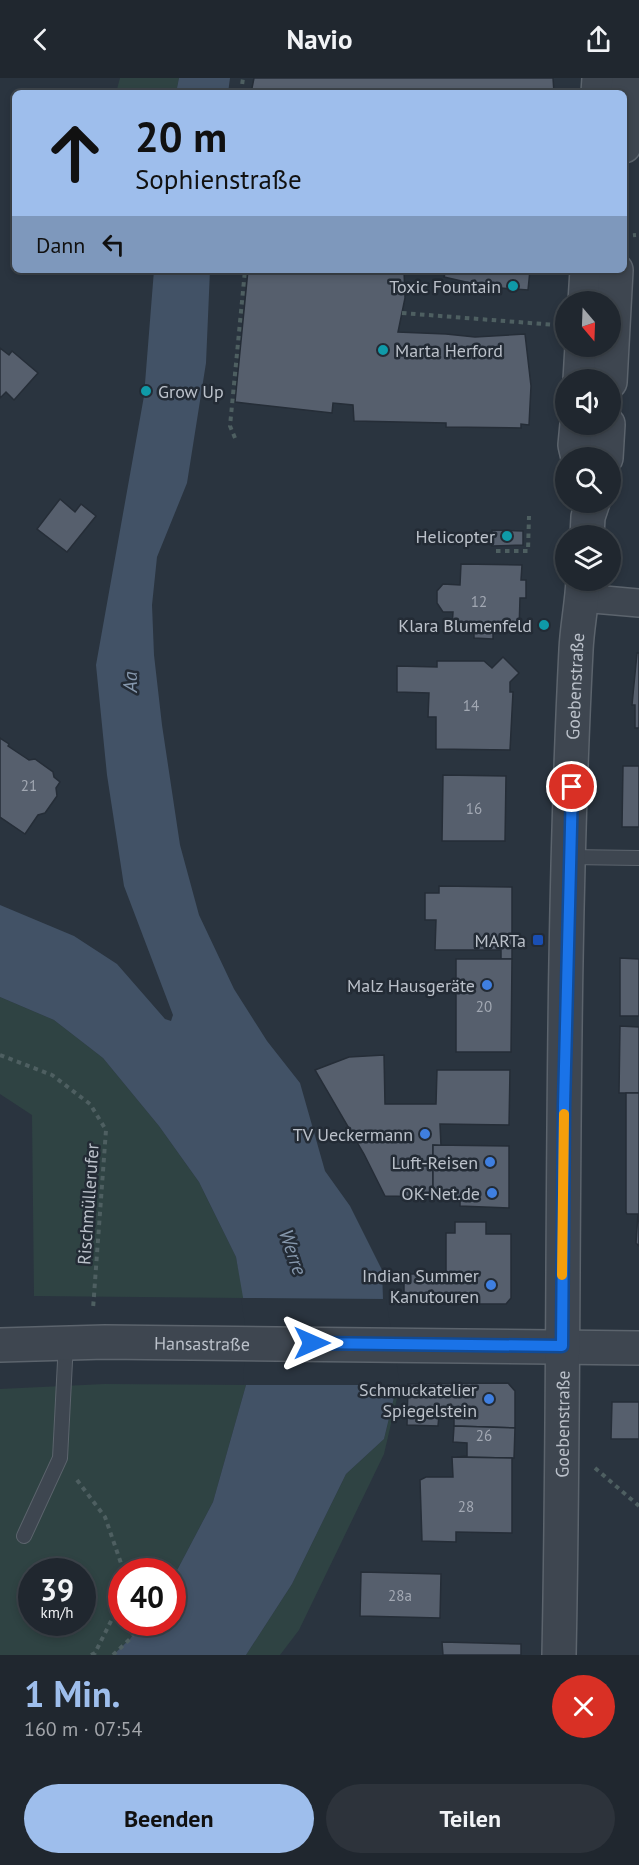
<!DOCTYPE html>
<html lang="de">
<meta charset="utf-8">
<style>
body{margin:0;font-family:"PT Sans",sans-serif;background:#2d333b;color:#f1f3f6;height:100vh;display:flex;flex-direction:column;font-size:22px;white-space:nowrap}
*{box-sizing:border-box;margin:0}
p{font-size:20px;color:#a2a5aa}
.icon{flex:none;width:33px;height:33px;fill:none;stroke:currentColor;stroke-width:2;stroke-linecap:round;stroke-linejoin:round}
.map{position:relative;height:1577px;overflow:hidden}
.sheet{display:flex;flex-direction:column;background:#20272f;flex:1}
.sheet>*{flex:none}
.hud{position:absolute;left:12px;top:12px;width:615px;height:183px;border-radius:9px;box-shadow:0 3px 9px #0003,0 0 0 2px #3d444b;background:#9ebeec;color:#111;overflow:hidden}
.needle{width:39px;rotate:161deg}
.fabs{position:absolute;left:555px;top:213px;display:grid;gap:12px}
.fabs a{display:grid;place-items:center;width:66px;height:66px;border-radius:50%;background:#20272f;box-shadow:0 3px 9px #0003,0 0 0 2px #3d444b;font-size:30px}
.speed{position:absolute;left:18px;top:1480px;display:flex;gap:12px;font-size:30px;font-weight:700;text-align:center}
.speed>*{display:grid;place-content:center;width:78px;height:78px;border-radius:50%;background:#20272f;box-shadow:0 3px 9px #0003,0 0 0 2px #3d444b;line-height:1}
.speed small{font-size:15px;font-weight:400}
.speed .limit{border:9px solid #d22;background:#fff;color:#111}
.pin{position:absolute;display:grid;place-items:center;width:51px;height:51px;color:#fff;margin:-26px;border:3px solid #fff;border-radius:50%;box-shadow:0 2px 6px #0007}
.me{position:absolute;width:66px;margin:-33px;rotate:90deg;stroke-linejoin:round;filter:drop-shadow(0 0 4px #0008)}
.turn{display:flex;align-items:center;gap:21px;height:126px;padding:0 24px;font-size:27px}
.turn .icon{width:78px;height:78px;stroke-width:2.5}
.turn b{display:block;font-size:42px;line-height:51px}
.then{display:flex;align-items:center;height:57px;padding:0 24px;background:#0003;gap:12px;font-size:22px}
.round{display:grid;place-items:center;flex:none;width:63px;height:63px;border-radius:32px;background:#2d333b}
.head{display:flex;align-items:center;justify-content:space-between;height:102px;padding:0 24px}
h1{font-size:36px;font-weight:600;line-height:45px;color:#9ebeec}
.button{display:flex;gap:12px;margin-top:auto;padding:12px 24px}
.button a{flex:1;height:69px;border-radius:36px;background:#9ebeec;color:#111;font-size:24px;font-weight:600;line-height:69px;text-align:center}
.button a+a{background:#2d333b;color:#f1f3f6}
header{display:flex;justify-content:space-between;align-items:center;height:78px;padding:0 24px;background:#20272f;font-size:27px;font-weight:600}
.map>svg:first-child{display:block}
.green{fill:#2f4343;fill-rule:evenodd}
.water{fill:#425266}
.pier{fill:#2a343f}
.building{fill:#565f6d;stroke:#252d37;stroke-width:1.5}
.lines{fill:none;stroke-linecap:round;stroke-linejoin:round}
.service-casing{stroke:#5c646d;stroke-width:16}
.minor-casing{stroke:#5c646d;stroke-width:30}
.tertiary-casing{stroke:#5c646d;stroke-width:36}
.path{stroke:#4e5f61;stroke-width:4;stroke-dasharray:4.5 4.5;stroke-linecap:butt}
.service{stroke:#3e4650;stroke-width:14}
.minor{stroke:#3e4650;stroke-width:27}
.tertiary{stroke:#3e4650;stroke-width:33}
.route-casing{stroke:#114b97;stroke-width:15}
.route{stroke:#1a73e8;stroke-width:10}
.slow{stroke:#f59e0b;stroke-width:10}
.culture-dot{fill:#0f9aa8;stroke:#232b35;stroke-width:2}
.transit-dot{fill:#1a4fb4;stroke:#232b35;stroke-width:2}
.shop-dot{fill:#3f7fe0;stroke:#232b35;stroke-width:2}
.labels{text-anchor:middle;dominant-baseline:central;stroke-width:5;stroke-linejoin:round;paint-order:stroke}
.number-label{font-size:15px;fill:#a2a8b3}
.poi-label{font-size:18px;fill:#bbc1ca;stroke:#232b35;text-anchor:end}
.street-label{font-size:18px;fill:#bbc1ca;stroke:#232b35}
.water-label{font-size:20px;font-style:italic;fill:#8698ad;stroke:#232b35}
</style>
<header><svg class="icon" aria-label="back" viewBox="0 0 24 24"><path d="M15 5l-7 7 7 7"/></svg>Navio<svg class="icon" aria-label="share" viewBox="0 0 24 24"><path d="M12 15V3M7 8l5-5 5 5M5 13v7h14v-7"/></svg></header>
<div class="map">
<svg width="639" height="1577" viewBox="0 0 639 1577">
<rect width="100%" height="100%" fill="#2a343f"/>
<g class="green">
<polygon points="120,0 179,0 176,15 116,15"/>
<polygon points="0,919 54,942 103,980 159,1048 199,1104 236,1179 244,1220 34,1218 32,1037 0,1016"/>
<path d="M105,1306L246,1307L213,1424L173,1500L172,1494H122V1545H141L130,1561L113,1577H0V1311ZM32,1494H82V1545H32Z"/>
<polygon points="397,1307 400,1307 384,1376 299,1552 280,1577 246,1577 292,1506 346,1396 384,1361"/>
</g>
<g class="water">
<polygon points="179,0 230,0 228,15 176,15"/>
<polygon points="154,192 210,192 206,285 187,405 157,479 152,527 154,577 162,647 180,767 199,837 234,911 267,963 300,1005 325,1093 350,1128 382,1192 383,1221 397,1307 384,1361 346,1396 292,1506 246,1577 113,1577 130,1561 141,1545 172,1545 173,1500 213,1424 246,1307 249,1254 236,1179 199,1104 159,1048 103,980 54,942 0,919 0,827 74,858 117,886 165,941 171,943 173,937 124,808 107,697 96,587 144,318"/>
</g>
<polygon class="pier" points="241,1220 386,1221 400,1307 243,1307 246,1254"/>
<g class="building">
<polygon points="254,0 553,0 554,15 251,15"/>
<polygon points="248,192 404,192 405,220 398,254 446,256 475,259 525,256 531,308 529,347 521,346 521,350 446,349 446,345 354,343 353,327 333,325 332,335 235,324"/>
<polygon points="446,192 530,192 528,212 488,209 444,199"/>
<polygon points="0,270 9,277 12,273 38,295 14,322 6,314 0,320"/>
<polygon points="60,421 75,434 81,426 96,438 67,474 37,451"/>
<polygon points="492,452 523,453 523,467 492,468"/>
<polygon points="461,486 522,487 521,502 526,502 526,520 520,520 519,553 493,552 493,561 474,560 474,551 452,550 453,534 443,534 437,525 437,513 443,506 460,507"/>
<polygon points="637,575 639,575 639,650 635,650 635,627 632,627"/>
<polygon points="503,579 519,595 510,604 510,614 513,614 510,672 436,671 436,639 428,639 429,615 397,614 397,588 437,589 437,583 484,583 492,590"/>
<polygon points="0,660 9,666 8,668 29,682 35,681 53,694 54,699 60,704 56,710 57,718 45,735 38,737 25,756 0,739"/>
<polygon points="623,688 639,688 639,749 622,749"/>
<polygon points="443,697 506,698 505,763 442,763"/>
<polygon points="439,808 512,809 512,881 501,881 501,872 435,872 436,842 425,842 425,815 439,815"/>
<polygon points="620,880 639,881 639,938 620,938"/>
<polygon points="456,881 512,881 511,974 456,974"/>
<polygon points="620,948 639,949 639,1015 619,1015"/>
<polygon points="384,977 385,1026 436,1026 437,992 510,992 509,1047 440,1046 441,1068 433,1067 433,1119 385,1118 364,1076 315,992 349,979"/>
<polygon points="626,1015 639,1015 639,1168 636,1165 638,1136 627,1136 626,1134"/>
<polygon points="433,1067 509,1068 509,1130 460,1128 460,1119 433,1119"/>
<polygon points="455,1144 486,1144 486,1156 511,1156 511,1220 506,1226 404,1226 404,1196 446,1196 446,1155 455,1155"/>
<polygon points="508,1305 515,1313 515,1350 454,1348 454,1338 439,1337 438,1348 407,1347 408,1306"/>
<polygon points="612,1324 639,1324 639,1361 611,1361"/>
<polygon points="454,1348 515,1350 514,1380 457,1379 467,1378 467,1365 453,1364"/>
<polygon points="452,1379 512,1380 512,1455 456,1454 456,1464 422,1463 420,1402 426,1399 453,1399"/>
<polygon points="361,1494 441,1496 440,1540 360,1538"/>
<polygon points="442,1564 521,1566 521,1577 443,1577"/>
</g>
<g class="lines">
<defs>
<g id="service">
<polyline points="569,779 639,780"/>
<polyline points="24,1458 60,1380 66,1264"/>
</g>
<polyline id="minor" points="582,520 639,525"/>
<g id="tertiary">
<polyline points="598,15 599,0"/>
<polyline points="624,68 629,0"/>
<polyline points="585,224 587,192"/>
<polyline points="580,302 582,268"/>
<polyline points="610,304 616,192"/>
<polyline points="577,346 575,367 578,380"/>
<polyline points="606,380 608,346"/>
<polyline points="587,458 588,439 593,424"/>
<path id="s1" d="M0,1267L105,1264L639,1270"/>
<path id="s2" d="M559,1577C566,1242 559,907 576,572C577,549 582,526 583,502"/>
</g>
</defs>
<use href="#service" class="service-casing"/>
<use href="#minor" class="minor-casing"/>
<use href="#tertiary" class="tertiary-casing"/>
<g class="path">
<polyline points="241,15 243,0"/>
<polyline points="624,158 636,157"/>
<polyline points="402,235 556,247"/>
<polyline points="235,360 230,348 245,192"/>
<polyline points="496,473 528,473 529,438"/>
<polyline points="0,977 52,997 90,1026 106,1052 93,1231"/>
<polyline points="595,1390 639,1428"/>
<polyline points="77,1402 105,1439 124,1494"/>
<polyline points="172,1500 178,1492"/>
<polyline points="91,1577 95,1575 122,1521"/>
<polyline points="113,1577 130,1561 141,1545"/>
</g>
<use href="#service" class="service"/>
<use href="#minor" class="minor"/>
<use href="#tertiary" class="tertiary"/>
</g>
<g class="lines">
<defs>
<polyline id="route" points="312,1265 562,1268 564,1028 572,709"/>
</defs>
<use href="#route" class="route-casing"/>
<use href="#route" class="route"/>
<polyline class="slow" points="562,1197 564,1036"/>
</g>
<g class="culture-dot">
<circle cx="513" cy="208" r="6"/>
<circle cx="383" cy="272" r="6"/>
<circle cx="146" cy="313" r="6"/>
<circle cx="507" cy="458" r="6"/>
<circle cx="544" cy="547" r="6"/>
</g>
<rect class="transit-dot" x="532" y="856" width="12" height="12" rx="3"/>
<g class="shop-dot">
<circle cx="487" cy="907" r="6"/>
<circle cx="425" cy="1056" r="6"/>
<circle cx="490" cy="1084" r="6"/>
<circle cx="492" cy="1115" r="6"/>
<circle cx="491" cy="1207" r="6"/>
<circle cx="489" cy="1321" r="6"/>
</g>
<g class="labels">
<g class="number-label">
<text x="479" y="523">12</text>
<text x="471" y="627">14</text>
<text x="29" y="707">21</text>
<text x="474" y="730">16</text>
<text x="484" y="928">20</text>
<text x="484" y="1357">26</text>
<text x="466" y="1428">28</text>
<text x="400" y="1517">28a</text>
</g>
<g class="poi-label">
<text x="501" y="208">Toxic Fountain</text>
<text x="395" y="272" text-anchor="start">Marta Herford</text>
<text x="158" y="313" text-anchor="start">Grow Up</text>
<text x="495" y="458">Helicopter</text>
<text x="532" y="547">Klara Blumenfeld</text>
<text x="526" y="862">MARTa</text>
<text x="475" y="907">Malz Hausgeräte</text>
<text x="413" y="1056">TV Ueckermann</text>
<text x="478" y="1084">Luft-Reisen</text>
<text x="480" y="1115">OK-Net.de</text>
<text x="479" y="1197">Indian Summer<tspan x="479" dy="21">Kanutouren</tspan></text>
<text x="477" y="1311">Schmuckatelier<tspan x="477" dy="21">Spiegelstein</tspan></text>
</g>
<g class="street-label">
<text stroke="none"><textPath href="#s2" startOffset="969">Goebenstraße</textPath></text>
<text transform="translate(88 1126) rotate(-86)">Rischmüllerufer</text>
<text stroke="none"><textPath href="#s1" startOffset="202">Hansastraße</textPath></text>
<text stroke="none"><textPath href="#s2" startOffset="231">Goebenstraße</textPath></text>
</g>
<g class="water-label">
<text transform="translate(130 604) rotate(-90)">Aa</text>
<text transform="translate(293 1174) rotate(71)">Werre</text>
</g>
</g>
</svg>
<div class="fabs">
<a><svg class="needle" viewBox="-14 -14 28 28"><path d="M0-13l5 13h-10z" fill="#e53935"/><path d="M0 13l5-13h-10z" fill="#a2a5aa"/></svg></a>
<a><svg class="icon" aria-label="sound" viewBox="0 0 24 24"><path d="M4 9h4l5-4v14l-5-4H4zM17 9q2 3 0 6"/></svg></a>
<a><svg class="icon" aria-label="search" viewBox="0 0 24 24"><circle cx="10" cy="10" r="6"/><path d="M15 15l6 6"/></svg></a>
<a><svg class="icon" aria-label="layers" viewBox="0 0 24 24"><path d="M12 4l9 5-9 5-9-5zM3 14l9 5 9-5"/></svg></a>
</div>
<div class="speed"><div>39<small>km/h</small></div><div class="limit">40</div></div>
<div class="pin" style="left:572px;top:709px;background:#d93025"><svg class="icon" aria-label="arrive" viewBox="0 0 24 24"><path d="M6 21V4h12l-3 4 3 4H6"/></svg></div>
<svg class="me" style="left:312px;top:1265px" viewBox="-20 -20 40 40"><path d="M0-17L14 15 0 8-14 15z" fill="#1a73e8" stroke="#fff" stroke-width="4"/></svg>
<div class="hud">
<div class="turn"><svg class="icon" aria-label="ahead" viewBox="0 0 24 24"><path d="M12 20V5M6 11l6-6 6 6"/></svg><div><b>20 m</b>Sophienstraße</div></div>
<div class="then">Dann<svg class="icon" aria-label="left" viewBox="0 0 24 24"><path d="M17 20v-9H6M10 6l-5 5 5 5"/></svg></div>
</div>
</div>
<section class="sheet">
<div class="head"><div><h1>1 Min.</h1><p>160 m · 07:54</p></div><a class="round" style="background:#d93025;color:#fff"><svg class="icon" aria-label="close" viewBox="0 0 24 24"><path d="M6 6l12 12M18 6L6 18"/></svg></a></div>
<div class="button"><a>Beenden</a><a>Teilen</a></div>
</section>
